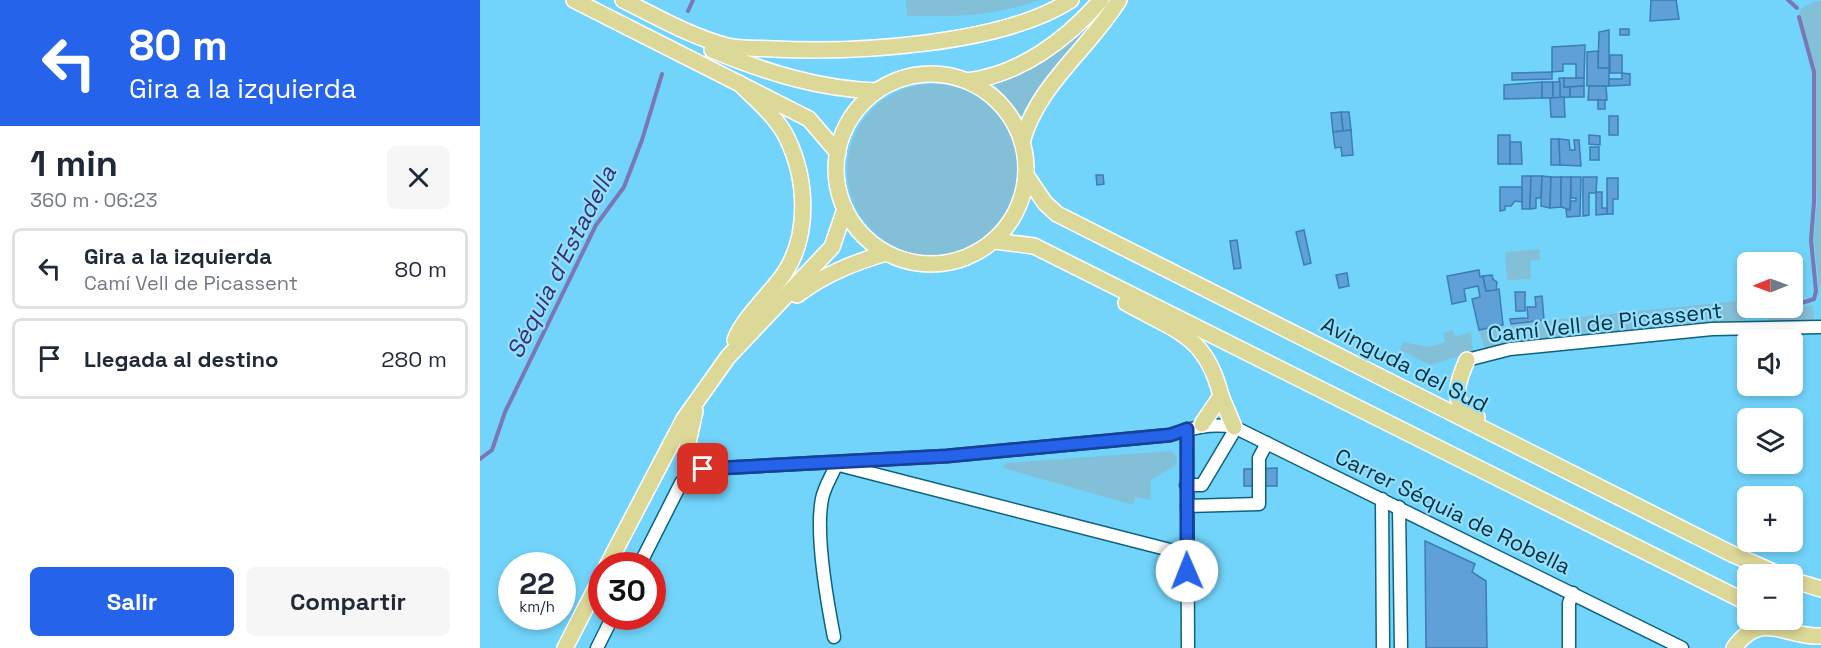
<!DOCTYPE html>
<html lang="es">
<meta charset="utf-8">
<style>
body{margin:0;font-family:"Space Grotesk",sans-serif;background:#f6f6f7;color:#1f2937;height:100vh;display:flex;flex-direction:column;font-size:22px;white-space:nowrap}
*{box-sizing:border-box;margin:0}
p{font-size:20px;color:#747a83}
.icon{flex:none;width:33px;height:33px;fill:none;stroke:currentColor;stroke-width:2;stroke-linecap:round;stroke-linejoin:round}
.map{position:relative;flex:1;overflow:hidden}
.drawer{display:flex;flex-direction:column;background:#fff;width:480px}
.drawer>*{flex:none}
.guide{background:#2563eb;color:#fff;overflow:hidden}
.needle{width:39px;rotate:269deg}
.controls{position:absolute;left:1257px;top:252px;display:grid;gap:12px}
.controls a{display:grid;place-items:center;width:66px;height:66px;border-radius:9px;background:#fff;box-shadow:0 3px 9px #0003;font-size:30px}
.speed{position:absolute;left:18px;top:552px;display:flex;gap:12px;font-size:30px;font-weight:700;text-align:center}
.speed>*{display:grid;place-content:center;width:78px;height:78px;border-radius:50%;background:#fff;box-shadow:0 3px 9px #0003;line-height:1}
.speed small{font-size:15px;font-weight:400}
.speed .limit{border:9px solid #d22;background:#fff;color:#111}
.pin{position:absolute;display:grid;place-items:center;width:51px;height:51px;color:#fff;margin:-26px;border-radius:12px;box-shadow:0 3px 9px #0006}
.me{position:absolute;width:66px;margin:-33px;rotate:359deg;stroke-linejoin:round;filter:drop-shadow(0 0 4px #0008)}
.turn{display:flex;align-items:center;gap:21px;height:126px;padding:0 30px;font-size:27px}
.turn .icon{width:78px;height:78px;stroke-width:2.5}
.turn b{display:block;font-size:42px;line-height:51px}
.round{display:grid;place-items:center;flex:none;width:63px;height:63px;border-radius:9px;background:#f6f6f7}
.headline{display:flex;align-items:center;justify-content:space-between;height:102px;padding:0 30px}
h1{font-size:36px;font-weight:800;line-height:45px}
.cta{display:flex;gap:12px;margin-top:auto;padding:12px 30px}
.cta a{flex:1;height:69px;border-radius:9px;background:#2563eb;color:#fff;font-size:24px;font-weight:800;line-height:69px;text-align:center}
.cta a+a{background:#f6f6f7;color:#1f2937}
ul{padding:0;list-style:none}
li{display:flex;align-items:center;gap:18px;height:81px;margin:0 12px 9px;padding:0 18px;border:3px solid #e0e1e3;border-radius:9px}
li div{flex:1}
li b{display:block;font-size:22px}
li em{font-style:normal}
main{display:flex;flex:1;min-height:0}
.map>svg:first-child{display:block}
.green{fill:#84bfd8}
.lines{fill:none;stroke-linecap:round;stroke-linejoin:round}
.stream{stroke:#7b77b2;stroke-width:4}
.building{fill:#5fa0d9;stroke:#3c7db3;stroke-width:1.5}
.minor-casing{stroke:#0c637e;stroke-width:15}
.major-casing{stroke:#fff;stroke-width:18}
.minor{stroke:#fff;stroke-width:12}
.major{stroke:#dcd898;stroke-width:15}
.route-casing{stroke:#184099;stroke-width:15}
.route{stroke:#2563eb;stroke-width:10}
.labels{text-anchor:middle;dominant-baseline:central;stroke-width:4.5;stroke-linejoin:round;paint-order:stroke}
.street-label{font-size:22px;fill:#012f3e;stroke:#94dffe}
.water-label{font-size:24px;font-style:italic;fill:#3b2f77;stroke:#94dffe}
</style>
<main>
<section class="drawer">
<div class="guide">
<div class="turn"><svg class="icon" aria-label="left" viewBox="0 0 24 24"><path d="M17 20v-9H6M10 6l-5 5 5 5"/></svg><div><b>80 m</b>Gira a la izquierda</div></div>
</div>
<div class="headline"><div><h1>1 min</h1><p>360 m · 06:23</p></div><a class="round"><svg class="icon" aria-label="close" viewBox="0 0 24 24"><path d="M6 6l12 12M18 6L6 18"/></svg></a></div>
<ul>
<li><svg class="icon" aria-label="left" viewBox="0 0 24 24"><path d="M17 20v-9H6M10 6l-5 5 5 5"/></svg><div><b>Gira a la izquierda</b><p>Camí Vell de Picassent</p></div><em>80 m</em></li>
<li><svg class="icon" aria-label="arrive" viewBox="0 0 24 24"><path d="M6 21V4h12l-3 4 3 4H6"/></svg><div><b>Llegada al destino</b></div><em>280 m</em></li>
</ul>
<div class="cta"><a>Salir</a><a>Compartir</a></div>
</section>
<div class="map">
<svg width="1341" height="648" viewBox="0 0 1341 648">
<rect width="100%" height="100%" fill="#72d4fb"/>
<g class="green">
<path d="M426,0H559C517,16 471,17 427,16Z"/>
<polygon points="628,0 631,0 571,74 544,115 541,115 514,84 528,78 620,10"/>
<polygon points="1341,1 1341,282 1339,288 1334,240 1337,202 1333,123 1335,68 1320,30 1318,19 1321,9 1333,2"/>
<circle cx="453" cy="170" r="86"/>
<polygon points="1059,249 1060,260 1050,261 1051,279 1027,280 1025,252"/>
<polygon points="1267,300 1266,320 1118,337 1089,336 1035,341 1031,324"/>
<polygon points="1333,305 1334,321 1304,324 1289,321 1286,308 1295,308 1295,312"/>
<polygon points="1023,325 1025,345 1005,350 999,331"/>
<polygon points="973,330 975,336 991,332 993,352 950,365 920,350 923,342 949,347 965,342 963,333"/>
<polygon points="692,451 697,459 696,465 671,480 670,500 655,497 653,505 523,468 526,463"/>
</g>
<g class="lines">
<g class="stream">
<polyline points="1308,0 1317,8"/>
<polyline points="208,11 213,0"/>
<polyline points="1312,306 1334,299 1336,291 1331,240 1334,202 1334,72 1319,17"/>
<polyline points="1295,308 1300,308"/>
<polyline points="1272,315 1282,309"/>
<polyline points="0,459 12,450 25,412 116,225 144,187 162,140 182,74"/>
</g>
</g>
<g class="building">
<polygon points="1171,0 1196,0 1199,19 1170,21"/>
<rect x="1140" y="29" width="9" height="6"/>
<polygon points="1129,30 1129,68 1118,68 1119,32"/>
<polygon points="1105,45 1104,78 1096,78 1096,64 1083,64 1083,71 1072,72 1072,47"/>
<polygon points="1118,51 1118,68 1129,68 1129,86 1107,86 1107,52"/>
<rect x="1130" y="55" width="12" height="18"/>
<polygon points="1072,72 1072,79 1032,80 1032,73"/>
<polygon points="1142,73 1150,74 1150,85 1129,86 1129,79 1142,79"/>
<polygon points="1079,78 1084,78 1084,87 1090,87 1090,97 1080,98"/>
<polygon points="1084,78 1104,78 1104,86 1084,87"/>
<polygon points="1062,82 1062,98 1024,99 1024,85"/>
<rect x="1062" y="82" width="11" height="16"/>
<rect x="1073" y="82" width="7" height="16"/>
<polygon points="1104,86 1104,97 1090,97 1090,87"/>
<polygon points="1109,86 1126,86 1127,100 1108,100"/>
<polygon points="1084,97 1085,117 1071,117 1070,98"/>
<rect x="1118" y="100" width="7" height="9"/>
<polygon points="861,112 869,112 871,130 863,131"/>
<polygon points="861,112 863,131 853,132 851,113"/>
<rect x="1129" y="116" width="9" height="19"/>
<polygon points="871,130 873,155 862,156 861,147 855,148 853,132"/>
<rect x="1018" y="135" width="12" height="29"/>
<polygon points="1109,135 1120,136 1120,145 1109,144"/>
<polygon points="1071,139 1079,139 1080,165 1071,165"/>
<polygon points="1079,139 1089,140 1090,150 1095,150 1094,140 1099,140 1101,166 1080,165"/>
<polygon points="1030,142 1041,142 1042,164 1030,164"/>
<rect x="1110" y="147" width="9" height="13"/>
<polygon points="616,175 623,175 624,184 617,185"/>
<polygon points="1042,176 1051,176 1050,209 1042,209"/>
<polygon points="1051,176 1062,176 1061,198 1056,198 1056,208 1050,209"/>
<polygon points="1062,176 1071,177 1070,208 1061,206"/>
<polygon points="1071,177 1081,177 1081,207 1070,208"/>
<polygon points="1081,177 1091,177 1090,210 1081,207"/>
<polygon points="1091,177 1101,177 1100,216 1087,217 1086,210 1090,210 1091,201 1096,201 1096,198 1091,198"/>
<polygon points="1103,177 1117,177 1116,193 1109,193 1109,215 1103,216"/>
<polygon points="1127,178 1138,178 1138,199 1133,199 1133,214 1127,214"/>
<polygon points="1020,187 1042,187 1042,202 1035,201 1031,206 1025,206 1025,210 1020,211"/>
<polygon points="1116,192 1122,192 1122,208 1127,208 1127,214 1116,215"/>
<polygon points="824,230 831,263 824,265 816,232"/>
<polygon points="757,240 761,268 754,269 750,241"/>
<polygon points="999,270 1000,277 1003,276 1006,291 1019,289 1023,325 999,330 992,299 1000,297 998,286 984,289 986,301 972,304 967,276"/>
<polygon points="867,273 869,286 859,288 856,275"/>
<polygon points="1012,275 1013,279 1017,282 1016,290 1006,291 1003,276"/>
<polygon points="1035,292 1045,292 1045,311 1036,311"/>
<polygon points="1062,296 1064,320 1031,324 1030,319 1048,318 1047,307 1056,307 1055,297"/>
<polygon points="797,468 797,486 764,486 764,469"/>
<polygon points="1312,515 1316,515 1314,537 1312,537"/>
<polygon points="945,541 995,564 992,572 1006,581 1007,648 946,648"/>
</g>
<g class="lines">
<defs>
<g id="minor">
<polyline points="987,360 1030,349 1232,329 1341,327"/>
<polyline points="707,429 708,648"/>
<polyline points="359,465 690,550 707,551"/>
<polyline points="706,485 722,485 756,428"/>
<polyline points="902,499 903,648"/>
<polyline points="707,506 779,504 779,458 787,443"/>
<polyline points="919,507 921,648"/>
<path d="M159,566L201,483L209,472L223,469L467,456L690,435C712,428 730,423 754,427L1202,648"/>
<path d="M354,637C347,601 335,534 342,499C344,487 352,476 356,465"/>
<polyline points="117,648 133,616"/>
<polyline points="1089,648 1089,603 1093,593"/>
</g>
<g id="major">
<polyline points="94,0 329,119 358,153"/>
<path d="M143,0C177,17 210,36 247,46C261,49 278,48 293,49C375,53 522,45 591,0"/>
<path d="M232,50C285,72 339,89 397,91"/>
<circle cx="451" cy="169" r="95"/>
<path d="M487,81C540,75 587,39 621,0"/>
<path d="M542,142C558,84 608,50 639,0"/>
<polyline points="546,175 565,203 577,214 1252,554 1298,574"/>
<polyline points="515,241 554,246 1268,603"/>
<path d="M317,295C345,274 373,263 406,253"/>
<path d="M646,303C696,331 726,335 741,396L722,424"/>
<path d="M255,340C263,318 290,294 304,274C330,235 327,179 307,138C297,117 276,100 259,83"/>
<path d="M987,360C981,374 971,396 984,409C988,412 993,413 997,417"/>
<polyline points="741,396 754,427"/>
<polyline points="209,472 206,452 215,411"/>
<polyline points="127,566 204,419 248,357 352,247 365,209"/>
<polyline points="1312,580 1341,589"/>
<polyline points="85,648 122,576"/>
<path d="M1254,648C1282,609 1306,638 1341,636"/>
</g>
</defs>
<use href="#minor" class="minor-casing"/>
<use href="#major" class="major-casing"/>
<use href="#minor" class="minor"/>
<use href="#major" class="major"/>
</g>
<g class="lines">
<defs>
<polyline id="route" points="223,469 467,456 690,435 707,429 707,571"/>
</defs>
<use href="#route" class="route-casing"/>
<use href="#route" class="route"/>
</g>
<g class="labels">
<g class="street-label">
<text transform="translate(1125 322) rotate(-6)">Camí Vell de Picassent</text>
<text transform="translate(925 364) rotate(27)">Avinguda del Sud</text>
<text transform="translate(973 511) rotate(26)">Carrer Séquia de Robella</text>
</g>
<g class="water-label">
<text transform="translate(81 262) rotate(-63)">Séquia d'Estadella</text>
</g>
</g>
</svg>
<div class="controls">
<a><svg class="needle" viewBox="-14 -14 28 28"><path d="M0-13l5 13h-10z" fill="#e53935"/><path d="M0 13l5-13h-10z" fill="#747a83"/></svg></a>
<a><svg class="icon" aria-label="sound" viewBox="0 0 24 24"><path d="M4 9h4l5-4v14l-5-4H4zM17 9q2 3 0 6"/></svg></a>
<a><svg class="icon" aria-label="layers" viewBox="0 0 24 24"><path d="M12 4l9 5-9 5-9-5zM3 14l9 5 9-5"/></svg></a>
<a>+</a>
<a>−</a>
</div>
<div class="speed"><div>22<small>km/h</small></div><div class="limit">30</div></div>
<div class="pin" style="left:223px;top:469px;background:#d93025"><svg class="icon" aria-label="arrive" viewBox="0 0 24 24"><path d="M6 21V4h12l-3 4 3 4H6"/></svg></div>
<svg class="me" style="left:707px;top:571px" viewBox="-20 -20 40 40"><circle r="19" fill="#fff"/><path d="M0-13L10 11 0 6-10 11z" fill="#2563eb"/></svg>
</div>
</main>
